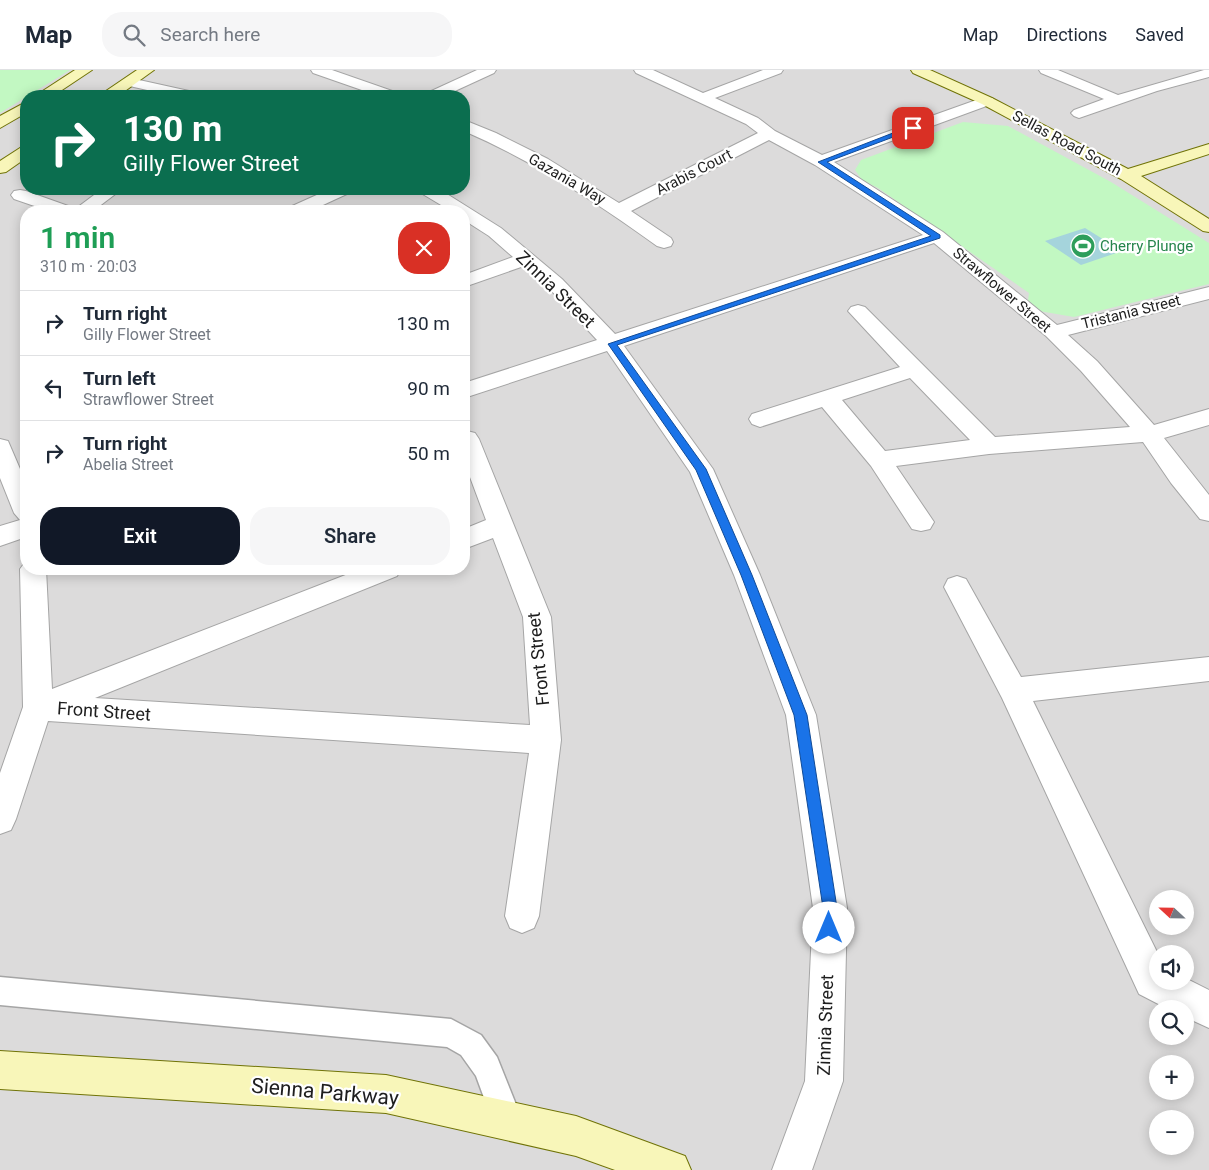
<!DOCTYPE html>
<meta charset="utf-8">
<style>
body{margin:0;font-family:Roboto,sans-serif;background:#f6f6f7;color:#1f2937;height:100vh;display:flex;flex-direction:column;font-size:19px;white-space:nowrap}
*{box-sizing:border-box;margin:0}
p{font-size:16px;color:#747a83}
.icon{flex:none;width:28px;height:28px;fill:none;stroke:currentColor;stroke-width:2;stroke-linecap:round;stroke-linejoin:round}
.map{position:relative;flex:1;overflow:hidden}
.side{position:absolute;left:20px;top:135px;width:450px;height:370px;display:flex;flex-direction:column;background:#fff;border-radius:20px;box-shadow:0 2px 12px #0003}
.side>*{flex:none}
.banner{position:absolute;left:20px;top:20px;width:450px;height:105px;border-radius:20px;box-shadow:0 2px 12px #0003;background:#0b6e4f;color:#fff;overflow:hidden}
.needle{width:32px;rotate:292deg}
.fabs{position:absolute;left:1149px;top:820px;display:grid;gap:10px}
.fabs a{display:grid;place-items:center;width:45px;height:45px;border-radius:50%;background:#fff;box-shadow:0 2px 12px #0003;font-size:25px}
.pin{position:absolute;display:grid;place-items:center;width:42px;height:42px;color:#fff;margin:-21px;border-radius:10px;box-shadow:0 2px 8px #0006}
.me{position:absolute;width:55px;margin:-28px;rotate:0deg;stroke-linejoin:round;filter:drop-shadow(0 0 4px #0008)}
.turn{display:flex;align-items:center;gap:18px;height:105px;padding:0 20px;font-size:22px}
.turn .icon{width:65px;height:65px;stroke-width:2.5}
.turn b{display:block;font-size:35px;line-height:42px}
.round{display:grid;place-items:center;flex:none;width:52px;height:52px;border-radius:20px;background:#f6f6f7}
.head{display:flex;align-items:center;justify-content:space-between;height:85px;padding:0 20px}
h1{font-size:30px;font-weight:600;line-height:38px;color:#1e9e55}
.button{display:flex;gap:10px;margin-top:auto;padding:10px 20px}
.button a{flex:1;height:58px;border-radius:20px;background:#111827;color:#fff;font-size:20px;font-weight:600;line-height:58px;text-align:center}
.button a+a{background:#f6f6f7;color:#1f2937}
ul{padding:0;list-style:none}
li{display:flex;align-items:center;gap:15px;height:65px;padding:0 20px;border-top:1px solid #e0e1e3}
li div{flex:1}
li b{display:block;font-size:19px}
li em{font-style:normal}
header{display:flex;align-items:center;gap:30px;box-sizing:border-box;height:70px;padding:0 25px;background:#fff;border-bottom:1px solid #e0e1e3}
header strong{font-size:24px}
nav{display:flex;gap:28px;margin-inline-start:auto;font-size:18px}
.search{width:350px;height:45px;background:#f6f6f7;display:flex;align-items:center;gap:12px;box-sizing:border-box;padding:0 18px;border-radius:20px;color:#747a83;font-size:19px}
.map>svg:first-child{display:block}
.residential{fill:#dcdbdb;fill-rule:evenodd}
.park{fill:#c2f8c2}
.water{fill:#a5d4dc}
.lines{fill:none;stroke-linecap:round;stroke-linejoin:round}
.lane-casing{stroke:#a5a5a5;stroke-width:3}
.street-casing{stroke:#a5a5a5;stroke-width:2}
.secondary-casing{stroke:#707307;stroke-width:2}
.lane{fill:#fff;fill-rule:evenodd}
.street{fill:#fff;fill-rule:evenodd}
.secondary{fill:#f8f6b9;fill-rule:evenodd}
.route{fill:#1a73e8;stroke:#114b97}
.labels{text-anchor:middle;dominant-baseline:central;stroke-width:4.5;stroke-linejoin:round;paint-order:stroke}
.far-street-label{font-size:15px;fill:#1e1e1e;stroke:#fff}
.far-leisure-label{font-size:15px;fill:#27864d;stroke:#fff;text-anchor:start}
.street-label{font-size:18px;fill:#1e1e1e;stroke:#fff}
.near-street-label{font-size:21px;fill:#1e1e1e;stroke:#fff}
</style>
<header>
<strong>Map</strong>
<div class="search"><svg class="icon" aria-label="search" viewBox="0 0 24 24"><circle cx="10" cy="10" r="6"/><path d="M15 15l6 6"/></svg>Search here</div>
<nav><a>Map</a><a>Directions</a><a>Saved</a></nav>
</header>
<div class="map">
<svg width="1209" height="1100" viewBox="0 0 1209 1100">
<rect width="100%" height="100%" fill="#efeae4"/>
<path class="residential" d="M0,0H1209V1100H0ZM26,26H464V119H26ZM26,141H464V499H26ZM1158,829H1185V856H1158ZM1158,884H1185V911H1158ZM1158,939H1185V966H1158ZM1158,994H1185V1021H1158ZM1158,1049H1185V1076H1158Z"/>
<g class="park">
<polygon points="0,0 70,0 0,43"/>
<polygon points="963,52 1008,56 1111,112 1209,173 1209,214 1074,247 1039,241 1028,231 1029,223 878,118 862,110 855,100 861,90"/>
</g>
<polygon class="water" points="1085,158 1122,181 1081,195 1045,171"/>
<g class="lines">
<defs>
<polygon id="lane" points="0,907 451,949 481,965 497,987 523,1052 519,1063 508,1067 497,1063 476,1006 461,985 447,977 0,935"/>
<g id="street">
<polygon points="311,0 332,0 398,23 401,26 379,26 313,3"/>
<polygon points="477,0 496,0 494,3 444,26 424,26 427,23"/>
<path d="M634,0H653L703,23L763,0H783L781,3L715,28L758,48L775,61L822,85L982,28H992L995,31L992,34L834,92L943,162L1057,255L1209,217V229L1068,265L1097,291L1154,355L1209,339V355L1164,368L1209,425V451L1200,449L1171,413L1143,372L989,384L896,396L934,452L930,459L921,461L912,459L871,396L822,337L760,357L752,354L749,349L752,344L900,297L848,241L851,237L858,235L865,237L995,367L1130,357L1081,301L1046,266L934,173L624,276L713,399L760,505L816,645L847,838L843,1011L812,1100H772L805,1011L813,838L786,645L734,505L690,402L607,281L464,328V313L597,270L548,217L524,196L464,217V205L513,187L489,166L464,150V141H451L421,123L418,119H439L501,158L562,209L615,264L923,165L815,95L769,70L631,141L671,168L673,172L671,176L664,178L657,176C596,132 533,91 464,61V50L496,63L548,89L619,133L758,63L746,54L636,3ZM910,308L970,370L885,381L842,330Z"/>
<polygon points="1039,0 1058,0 1118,25 1204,0 1209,0 1209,7 1157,21 1079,48 1074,46 1071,43 1074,40 1104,29 1041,3"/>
<polygon points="130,8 198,23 201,26 174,26 125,15 123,12 125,9"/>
<polygon points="102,119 122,119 93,141 49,141 14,129 11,125 14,121 20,120 26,121 71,137 74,140"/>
<polygon points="330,119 352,119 349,123 310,141 287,141 290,137"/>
<polygon points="467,361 475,363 479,369 551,547 561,670 539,846 534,858 522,863 510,858 505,846 529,683 48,651 16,749 11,760 0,764 0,703 23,637 20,499 26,491 26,499 46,499 52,619 361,499 401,499 397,506 95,628 530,655 523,547 493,468 464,479 464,459 486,450 464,391 464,362"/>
<polygon points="0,369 8,371 26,413 26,467 0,476 0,456 20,450 14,443 0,408"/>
<polygon points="957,506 966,509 1021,607 1209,587 1209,611 1033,631 1158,884 1158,911 1185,911 1185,908 1209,920 1209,958 1185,947 1185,939 1168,939 1139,924 1002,628 944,517 948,509"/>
</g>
<g id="secondary">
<polygon points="75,0 92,0 53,26 35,26"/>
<polygon points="137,0 154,0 118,26 101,26 103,23"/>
<polygon points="911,0 930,0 992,28 1128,99 1209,74 1209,84 1141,106 1209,149 1209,162 1203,161 1121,109 982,34 913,3"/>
<polygon points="26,32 26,43 0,58 0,46"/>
<polygon points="26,76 26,88 6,102 0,103 0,91 20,78"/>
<polygon points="0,981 386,1005 576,1046 685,1086 691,1100 615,1100 576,1086 386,1043 0,1019"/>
</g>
</defs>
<use href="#lane" class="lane-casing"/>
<use href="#street" class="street-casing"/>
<use href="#secondary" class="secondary-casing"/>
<use href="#lane" class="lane"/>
<use href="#street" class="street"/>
<use href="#secondary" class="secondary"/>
</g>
<polygon class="route" points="911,56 917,58 827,92 940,165 940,168 617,275 706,399 752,505 807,645 837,838 836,858 834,863 829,865 824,863 822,858 823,838 794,645 741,505 696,400 608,274 931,166 818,92"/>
<defs>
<symbol id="stadium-disc" viewBox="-11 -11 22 22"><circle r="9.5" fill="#2e9e5b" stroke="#fff"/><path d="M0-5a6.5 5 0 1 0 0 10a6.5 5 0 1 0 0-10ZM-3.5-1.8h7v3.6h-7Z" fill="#fff"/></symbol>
</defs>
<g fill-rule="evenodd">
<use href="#stadium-disc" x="1069" y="162" width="28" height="28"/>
</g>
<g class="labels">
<g class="far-street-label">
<text transform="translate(1067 73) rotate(28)">Sellas Road South</text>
<text transform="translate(694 102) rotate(-27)">Arabis Court</text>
<text transform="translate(567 109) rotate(30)">Gazania Way</text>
<text transform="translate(1002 220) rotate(40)">Strawflower Street</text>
<text transform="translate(1131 242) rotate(-14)">Tristania Street</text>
</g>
<g class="far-leisure-label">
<text x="1100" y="176">Cherry Plunge</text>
</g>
<g class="street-label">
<text transform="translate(556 219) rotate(44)">Zinnia Street</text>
<text transform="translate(538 589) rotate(-96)">Front Street</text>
<text transform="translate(104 641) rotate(4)">Front Street</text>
<text transform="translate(825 955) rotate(-88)">Zinnia Street</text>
</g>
<g class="near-street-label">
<text transform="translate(325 1022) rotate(5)">Sienna Parkway</text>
</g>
</g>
</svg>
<div class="fabs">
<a><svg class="needle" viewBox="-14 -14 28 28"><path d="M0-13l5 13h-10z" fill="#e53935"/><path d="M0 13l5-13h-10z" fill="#747a83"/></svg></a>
<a><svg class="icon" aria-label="sound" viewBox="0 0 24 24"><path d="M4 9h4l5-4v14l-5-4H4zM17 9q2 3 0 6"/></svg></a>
<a><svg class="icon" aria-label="search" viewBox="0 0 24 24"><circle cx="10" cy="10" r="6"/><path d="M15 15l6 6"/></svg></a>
<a>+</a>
<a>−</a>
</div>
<div class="pin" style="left:913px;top:58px;background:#d93025"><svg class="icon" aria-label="arrive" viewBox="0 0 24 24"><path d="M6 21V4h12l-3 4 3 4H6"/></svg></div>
<svg class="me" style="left:829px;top:858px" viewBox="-20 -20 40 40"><circle r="19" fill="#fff"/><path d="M0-13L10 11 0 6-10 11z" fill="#1a73e8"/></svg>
<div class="banner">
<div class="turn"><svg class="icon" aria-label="right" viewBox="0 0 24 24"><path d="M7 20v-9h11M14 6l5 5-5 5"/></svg><div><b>130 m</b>Gilly Flower Street</div></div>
</div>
<section class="side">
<div class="head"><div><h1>1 min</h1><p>310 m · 20:03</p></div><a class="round" style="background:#d93025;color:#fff"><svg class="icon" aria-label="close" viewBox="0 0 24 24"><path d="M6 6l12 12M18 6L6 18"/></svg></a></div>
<ul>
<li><svg class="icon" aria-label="right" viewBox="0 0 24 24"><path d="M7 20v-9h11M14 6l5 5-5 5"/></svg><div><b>Turn right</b><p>Gilly Flower Street</p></div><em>130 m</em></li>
<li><svg class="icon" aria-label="left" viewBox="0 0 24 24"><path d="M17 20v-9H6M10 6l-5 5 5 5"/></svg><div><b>Turn left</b><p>Strawflower Street</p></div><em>90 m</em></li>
<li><svg class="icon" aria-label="right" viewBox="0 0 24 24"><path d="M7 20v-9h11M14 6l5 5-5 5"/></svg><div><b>Turn right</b><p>Abelia Street</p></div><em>50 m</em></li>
</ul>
<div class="button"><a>Exit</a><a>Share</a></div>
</section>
</div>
